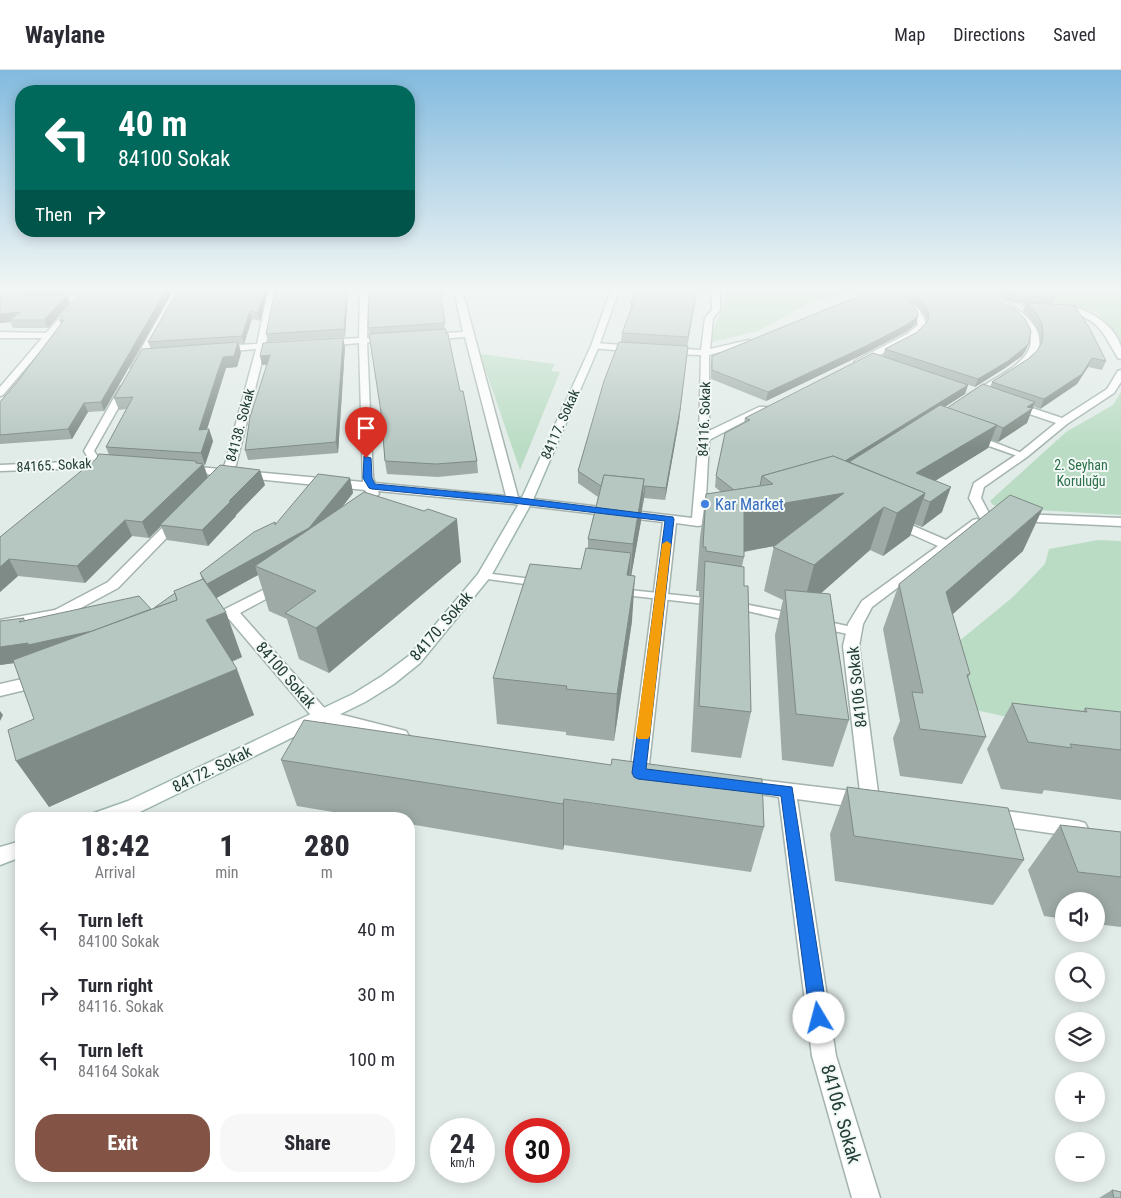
<!DOCTYPE html>
<meta charset="utf-8">
<style>
body{margin:0;font-family:"Roboto Condensed",sans-serif;background:#f7f7f7;color:#2b2b33;height:100vh;display:flex;flex-direction:column;font-size:19px;white-space:nowrap}
*{box-sizing:border-box;margin:0}
p{font-size:16px;color:#7c7c81}
.icon{flex:none;width:28px;height:28px;fill:none;stroke:currentColor;stroke-width:2;stroke-linecap:round;stroke-linejoin:round}
.map{position:relative;flex:1;overflow:hidden}
.side{position:absolute;left:15px;top:742px;width:400px;height:370px;display:flex;flex-direction:column;background:#fff;border-radius:20px;box-shadow:0 2px 12px #0003}
.side>*{flex:none}
.banner{position:absolute;left:15px;top:15px;width:400px;height:152px;border-radius:20px;box-shadow:0 2px 12px #0003;background:#00695c;color:#fff;overflow:hidden}
.fabs{position:absolute;left:1055px;top:822px;display:grid;gap:10px}
.fabs a{display:grid;place-items:center;width:50px;height:50px;border-radius:50%;background:#fff;box-shadow:0 2px 12px #0003;font-size:25px}
.speed{position:absolute;left:430px;top:1048px;display:flex;gap:10px;font-size:25px;font-weight:700;text-align:center}
.speed>*{display:grid;place-content:center;width:65px;height:65px;border-radius:50%;background:#fff;box-shadow:0 2px 12px #0003;line-height:1}
.speed small{font-size:12px;font-weight:400}
.speed .limit{border:8px solid #d22;background:#fff;color:#111}
.pin{position:absolute;display:grid;place-items:center;width:42px;height:42px;color:#fff;margin:-51px -21px;border-radius:50% 50% 50% 0;rotate:-45deg;box-shadow:0 0 5px #0007}
.pin .icon{rotate:45deg}
.me{position:absolute;width:55px;margin:-28px;rotate:352deg;stroke-linejoin:round;filter:drop-shadow(0 0 4px #0008)}
.turn{display:flex;align-items:center;gap:18px;height:105px;padding:0 20px;font-size:22px}
.turn .icon{width:65px;height:65px;stroke-width:2.5}
.turn b{display:block;font-size:35px;line-height:42px}
.then{display:flex;align-items:center;height:48px;padding:0 20px;background:#0003;gap:10px;font-size:19px}
.eta{display:flex;justify-content:space-evenly;align-items:center;height:85px;text-align:center}
.eta b{font-size:30px;font-weight:800;line-height:35px}
.action{display:flex;gap:10px;margin-top:auto;padding:10px 20px}
.action a{flex:1;height:58px;border-radius:20px;background:#835445;color:#fff;font-size:20px;font-weight:800;line-height:58px;text-align:center}
.action a+a{background:#f7f7f7;color:#2b2b33}
ul{padding:0;list-style:none}
li{display:flex;align-items:center;gap:15px;height:65px;padding:0 20px}
li div{flex:1}
li b{display:block;font-size:19px}
li em{font-style:normal}
header{display:flex;align-items:center;gap:30px;box-sizing:border-box;height:70px;padding:0 25px;background:#fff;border-bottom:1px solid #e1e1e2}
header strong{font-size:24px}
nav{display:flex;gap:28px;margin-inline-start:auto;font-size:18px}
.map>svg:first-child{display:block}
.green{fill:#badcc4}
.lines{fill:none;stroke-linecap:round;stroke-linejoin:round}
.lane-casing{stroke:#a4b3ae;stroke-width:3}
.street-casing{stroke:#a4b3ae;stroke-width:3}
.secondary-casing{stroke:#9fb7af;stroke-width:3}
.lane{fill:#fff;fill-rule:evenodd}
.street{fill:#fff;fill-rule:evenodd}
.secondary{fill:#fff;fill-rule:evenodd}
.wall{fill:#9daaa5}
.shaded-wall{fill:#7f8b86}
.building{fill:#b6c6c0;stroke:#7f8b86}
.route{fill:#1a73e8;stroke:#114b97}
.slow{fill:#f59e0b}
.shop-dot{fill:#3f7fe0;stroke:#f1f8f5;stroke-width:2}
.labels{text-anchor:middle;dominant-baseline:central;stroke-width:4;stroke-linejoin:round;paint-order:stroke}
.far-street-label{font-size:14px;fill:#213b35;stroke:#f1f8f5}
.far-park-label{font-size:14px;fill:#2c714a;stroke:#f1f8f5}
.shop-label{font-size:16px;fill:#366cbe;stroke:#f1f8f5;text-anchor:start}
.street-label{font-size:16px;fill:#213b35;stroke:#f1f8f5}
.near-street-label{font-size:19px;fill:#213b35;stroke:#f1f8f5}
</style>
<header>
<strong>Waylane</strong>
<nav><a>Map</a><a>Directions</a><a>Saved</a></nav>
</header>
<div class="map">
<svg width="1121" height="1128" viewBox="0 0 1121 1128">
<rect width="100%" height="100%" fill="#e1ebe7"/>
<g class="green">
<polygon points="725,220 858,220 860,221 812,232 758,261 708,273 725,232"/>
<polygon points="985,220 1121,220 1121,271 1095,241 1072,236 1021,236"/>
<polygon points="480,284 555,294 551,301 560,302 520,400"/>
<polygon points="1121,322 1121,445 1005,438 993,435 990,431 1066,362 1113,335"/>
<polygon points="1098,470 1121,471 1121,653 1044,655 980,641 961,628 958,572 1013,527 1045,494 1049,479"/>
</g>
<g class="lines">
<defs>
<g id="lane">
<polygon points="972,366 978,366 1027,385 1026,387 1020,387 972,370"/>
<polygon points="484,503 540,510 545,513 540,516 480,508 479,506 480,504"/>
<polygon points="620,519 714,529 719,532 714,535 616,524 615,522"/>
<polygon points="734,532 795,544 800,548 795,552 730,537 729,535"/>
<polygon points="820,550 856,558 858,561 852,565 816,557 814,554 816,551"/>
</g>
<g id="street">
<polygon points="84,220 92,220 3,325 0,326 0,317 42,268 0,268 0,262 46,263"/>
<polygon points="174,220 182,220 141,297 139,299 133,299 131,297"/>
<polygon points="268,220 276,220 266,274 273,276 265,279 236,395 232,400 363,412 359,273 324,276 320,273 324,270 359,268 360,220 368,220 367,268 375,270 367,273 373,408 375,413 506,426 465,267 429,270 425,267 429,264 463,262 454,220 462,220 518,427 692,448 699,368 701,285 668,284 664,281 668,278 701,280 705,248 712,240 712,220 720,220 720,240 713,248 710,279 749,270 753,273 709,285 709,361 759,337 767,337 768,339 709,370 705,447 727,445 729,448 727,451 698,456 676,453 648,703 645,708 639,710 633,708 630,703 663,452 513,434 378,421 379,424 373,428 369,427 365,420 227,406 220,410 216,409 215,405 182,401 180,399 182,397 186,396 221,399 225,394 256,279 220,282 216,279 220,276 257,274"/>
<path d="M872,220C893,220 924,233 926,256L913,268L858,296L855,295V291L907,264L918,255C916,231 887,232 872,220Z"/>
<path d="M971,220H981L987,222C1014,235 1063,263 1027,294L971,330L968,329V325C1001,303 1065,281 1008,240C997,232 982,228 971,220Z"/>
<path d="M1057,236C1081,233 1115,253 1121,277C1121,280 1121,285 1121,289L1118,288C1098,254 1098,248 1057,240Z"/>
<polygon points="595,273 636,276 640,279 636,282 592,278 592,274"/>
<polygon points="1121,300 1121,312 1114,323 1067,354 1027,387 984,417 981,428 991,447 989,450 981,450 969,428 974,413 1019,383 1056,353 1009,337 1009,333 1017,333 1062,348 1107,319 1118,301"/>
<polygon points="125,314 130,317 94,381 101,391 115,392 117,394 115,396 92,400 87,398 0,401 0,395 90,391 84,381 120,317"/>
<polygon points="1019,444 1121,448 1121,456 1015,451 1013,448 1015,445"/>
<polygon points="177,446 183,450 181,453 118,518 64,547 0,560 0,550 55,540 108,512 173,447"/>
<polygon points="895,448 946,470 973,450 977,449 983,453 872,537 863,554 859,576 879,730 877,735 863,738 797,729 836,986 880,1128 852,1128 812,986 779,727 736,720 733,715 736,710 742,708 860,722 843,576 848,554 862,531 938,476 891,455 889,452"/>
<polygon points="281,511 286,512 288,515 286,518 240,543 327,641 406,661 409,666 406,671 400,672 315,650 229,549 222,551 217,549 215,546 217,543"/>
<polygon points="40,605 46,607 48,611 46,615 0,626 0,614"/>
<polygon points="992,739 1078,751 1085,753 1088,759 1085,765 1078,767 992,755 985,753 982,747 985,741"/>
</g>
<g id="secondary">
<polygon points="611,220 619,220 599,276 532,432 491,506 420,593 394,614 365,632 142,741 123,749 92,749 94,743 128,731 353,624 382,606 410,585 478,504 520,432 591,276"/>
<polygon points="21,771 21,787 0,795 0,777"/>
</g>
</defs>
<use href="#lane" class="lane-casing"/>
<use href="#street" class="street-casing"/>
<use href="#secondary" class="secondary-casing"/>
<use href="#lane" class="lane"/>
<use href="#street" class="street"/>
<use href="#secondary" class="secondary"/>
</g>
<g class="wall">
<polygon points="0,220 82,220 77,225 67,225 70,233 48,258 13,258 10,252 0,253"/>
<polygon points="85,220 173,220 104,341 88,342 72,369 0,374 0,332 17,312 61,254 59,250"/>
<polygon points="178,220 268,220 260,251 252,249 244,274 239,274 241,283 237,297 226,298 207,359 209,359 213,371 205,395 204,395 208,407 265,415 236,445 236,446 208,476 167,470 161,456 149,468 132,466 85,513 18,506 0,522 0,467 109,385 106,377 126,339 119,340 114,328 151,279 148,272"/>
<polygon points="348,220 345,267 268,272 266,264"/>
<polygon points="440,220 445,259 477,391 478,403 438,407 387,404 385,391 381,342 368,258"/>
<polygon points="635,220 697,220 687,276 679,351 665,430 644,428 642,440 641,440 641,451 631,506 632,551 614,671 566,665 566,662 497,654 493,608 581,499 588,478 588,469 598,427 578,413 578,401 621,272 622,263 631,240 631,234 635,224"/>
<polygon points="890,220 980,220 1026,280 1022,286 1005,298 975,317 915,297 968,315 965,324 945,337 947,338 990,317 992,312 1028,289 1037,281 1039,278 1040,275 1038,261 1030,248 1023,241 1026,233 1014,233 983,220 1042,220 1056,227 1053,233 1036,233 1106,291 1102,300 1088,297 1077,314 1040,339 1033,336 1027,353 998,372 991,370 988,378 935,411 942,442 922,457 914,454 910,466 883,486 870,480 821,523 849,650 833,697 782,690 775,565 783,530 764,521 774,476 744,482 744,487 742,496 744,516 751,642 741,688 691,682 699,535 700,526 699,526 699,521 696,521 700,467 706,424 721,422 715,417 716,406 744,353 745,348 883,286 885,279 916,263 927,253 926,247 921,240 907,228"/>
<polygon points="916,254 906,262 866,283 766,331 711,309 711,295 712,286"/>
<polygon points="345,277 338,383 248,390 245,380 267,295 262,295"/>
<polygon points="350,408 353,423 343,436 461,492 329,603 299,589 287,549 269,541 258,505 216,528 242,587 232,592 254,645 49,737 34,649 14,593 0,595 24,548 25,550 151,539 154,538 188,515 202,509 200,503 275,452 276,454"/>
<polygon points="1023,481 952,545 970,604 968,608 986,667 962,714 900,706 893,668 900,651 883,559 899,514"/>
<polygon points="1012,633 1083,641 1085,638 1121,642 1121,730 1044,720 1042,724 1001,719 987,679"/>
<polygon points="281,690 764,757 751,802 564,775 563,780 409,754 409,749 375,749 297,736"/>
<polygon points="847,717 1024,790 993,835 835,811 830,764"/>
<polygon points="1060,755 1121,762 1121,857 1096,854 1096,831 1064,831 1064,849 1044,846 1028,800"/>
<polygon points="1112,1120 1121,1128 1099,1128"/>
</g>
<g class="shaded-wall">
<polygon points="75,220 82,220 77,225"/>
<polygon points="166,220 173,220 104,341 101,332"/>
<polygon points="264,220 268,220 260,251 258,243"/>
<polygon points="347,220 348,220 345,267 344,259"/>
<polygon points="697,220 687,277 688,267"/>
<polygon points="67,225 70,233 48,258 44,250"/>
<polygon points="250,241 252,249 244,274 242,266"/>
<polygon points="21,242 9,250 10,252 0,253 0,244"/>
<polygon points="918,246 916,254 906,262 866,283 766,331 768,322"/>
<polygon points="343,268 345,277 338,383 336,372"/>
<polygon points="238,272 241,283 237,297 226,298 203,372 199,360 223,287"/>
<polygon points="1029,273 1026,280 1022,286 1005,298 975,317 978,309"/>
<polygon points="688,276 679,351 665,430 666,418"/>
<polygon points="270,285 273,294 262,295 260,286"/>
<polygon points="1092,288 1088,297 1077,314 1040,339 1044,329"/>
<polygon points="968,315 965,324 847,398 768,434"/>
<polygon points="1035,332 1027,353 998,372 1003,358 1027,337"/>
<polygon points="84,333 88,342 72,369 68,359"/>
<polygon points="997,355 988,378 912,425 916,403"/>
<polygon points="209,359 213,371 205,395 201,383"/>
<polygon points="196,391 198,398 203,394 208,408 160,455 161,456 149,468 142,452"/>
<polygon points="260,400 265,415 236,445 236,446 208,476 202,460 229,431"/>
<polygon points="350,408 353,423 313,474 255,496 258,505 213,530 207,514"/>
<polygon points="644,409 641,451 629,518 633,474"/>
<polygon points="645,416 644,428 642,440 643,428"/>
<polygon points="951,417 942,442 922,457 930,432"/>
<polygon points="844,423 833,465 736,483 744,440"/>
<polygon points="925,423 910,466 883,486 897,443"/>
<polygon points="884,437 870,480 802,540 814,495"/>
<polygon points="1043,438 1023,481 927,567 946,522"/>
<polygon points="457,449 461,492 329,603 316,558"/>
<polygon points="125,450 132,466 85,513 77,496"/>
<polygon points="631,483 628,527 627,505"/>
<polygon points="9,489 18,506 0,522 0,497"/>
<polygon points="635,506 632,551 614,671 617,624"/>
<polygon points="226,542 242,587 223,595 206,550"/>
<polygon points="153,548 37,590 0,595 0,577"/>
<polygon points="237,599 254,645 49,737 16,691"/>
<polygon points="0,641 3,645 0,651"/>
<polygon points="564,729 564,775 563,780 563,734"/>
</g>
<g class="building">
<polygon points="85,220 166,220 101,332 84,333 68,359 0,365 0,332 17,312 64,250 59,250"/>
<polygon points="178,220 264,220 258,243 250,241 242,266 148,272"/>
<polygon points="275,220 347,220 344,259 266,264"/>
<polygon points="369,220 440,220 445,253 368,258"/>
<polygon points="636,220 697,220 688,267 622,263 633,234 631,234"/>
<polygon points="877,220 886,220 911,232 917,241 918,246 908,254 868,275 768,322 712,300 712,286 839,234"/>
<polygon points="906,220 980,220 1015,239 1025,249 1031,261 1029,273 1024,278 1008,291 978,309 885,279 916,263 929,250 928,241 923,233 909,221"/>
<polygon points="1001,220 1042,220 1056,227 1016,226"/>
<polygon points="67,225 44,250 9,250 21,242 0,244 0,227"/>
<polygon points="1026,233 1074,235 1090,259 1106,291 1092,288 1082,304 1044,329 992,312 1028,289 1037,281 1041,274 1043,266 1042,253 1034,240"/>
<polygon points="446,259 446,264 448,264 460,321 463,321 477,391 436,394 385,391 381,342 369,264"/>
<polygon points="343,268 336,372 245,380 250,347 270,285 260,286 263,273"/>
<polygon points="238,272 234,286 223,287 218,301 199,360 209,359 201,383 106,377 133,327 114,328 142,279"/>
<polygon points="619,272 688,276 680,340 666,418 645,416 643,428 642,428 644,409 604,405 601,416 578,401 604,311"/>
<polygon points="873,283 968,315 845,391 833,386 762,406 760,416 734,420 716,406 725,363 750,350 745,348"/>
<polygon points="983,314 1035,332 1027,337 1033,338 1003,358 996,355 997,355 947,338"/>
<polygon points="940,335 997,355 916,403 951,417 930,432 923,429 925,423 849,392"/>
<polygon points="99,384 196,391 196,393 203,394 142,452 125,450 77,496 9,489 0,497 0,467 96,389"/>
<polygon points="833,386 925,423 897,443 884,437 814,495 773,477 844,423 744,440 744,487 706,481 706,477 703,477 706,424 773,414 762,406"/>
<polygon points="220,395 260,400 229,431 231,431 202,460 160,455"/>
<polygon points="318,404 350,408 309,458 207,514 200,503 254,462 275,452 275,455"/>
<polygon points="604,405 644,409 633,474 588,469"/>
<polygon points="364,422 424,441 428,439 457,449 316,558 285,543 316,521 255,496"/>
<polygon points="1010,425 1043,438 946,522 970,604 967,605 986,667 920,659 912,622 923,623 899,514"/>
<polygon points="586,478 631,483 627,505 635,506 617,624 566,619 567,616 493,608 530,494 581,499"/>
<polygon points="705,491 744,497 744,516 748,516 751,642 699,636"/>
<polygon points="203,509 226,542 206,550 237,599 16,691 8,660 34,649 13,590 177,530 174,521"/>
<polygon points="785,520 830,524 849,650 796,644"/>
<polygon points="175,523 177,530 154,538"/>
<polygon points="139,526 151,539 92,561 28,575 28,573 0,577 0,551 24,548 19,552"/>
<polygon points="1012,633 1087,642 1085,638 1121,642 1121,680 1070,674 1072,678 1028,672"/>
<polygon points="304,650 611,695 612,689 762,709 764,757 564,729 563,734 281,690"/>
<polygon points="847,717 1008,738 1024,790 854,766"/>
<polygon points="1060,755 1121,762 1121,807 1078,802"/>
<polygon points="1112,1120 1121,1122 1121,1128 1114,1128"/>
</g>
<linearGradient id="sky" x2="0" y2="1"><stop stop-color="#82bade"/><stop offset="0.58" stop-color="#f2f6f4"/><stop offset="1" stop-color="#f2f6f4" stop-opacity="0"/></linearGradient>
<rect width="1121" height="378" fill="url(#sky)"/>
<polygon class="route" points="364,386 371,388 372,408 375,414 513,427 673,447 674,449 646,699 792,717 828,948 825,955 819,957 812,955 810,948 781,726 638,709 634,707 632,703 665,451 513,433 372,419 369,418 363,408"/>
<polygon class="slow" points="667,471 671,474 650,666 648,669 638,669 636,666 662,474"/>
<circle class="shop-dot" cx="705" cy="434" r="5"/>
<g class="labels">
<g class="far-street-label">
<text transform="translate(704 349) rotate(-88)">84116. Sokak</text>
<text transform="translate(560 354) rotate(-66)">84117. Sokak</text>
<text transform="translate(240 355) rotate(-75)">84138. Sokak</text>
<text transform="translate(54 395) rotate(-3)">84165. Sokak</text>
</g>
<g class="far-park-label">
<text x="1081" y="395">2. Seyhan<tspan x="1081" dy="16">Koruluğu</tspan></text>
</g>
<g class="shop-label">
<text x="715" y="434">Kar Market</text>
</g>
<g class="street-label">
<text transform="translate(441 556) rotate(-49)">84170. Sokak</text>
<text transform="translate(286 605) rotate(49)">84100 Sokak</text>
<text transform="translate(857 617) rotate(-96)">84106 Sokak</text>
<text transform="translate(212 699) rotate(-26)">84172. Sokak</text>
</g>
<g class="near-street-label">
<text transform="translate(841 1044) rotate(74)">84106. Sokak</text>
</g>
</g>
</svg>
<div class="fabs">
<a><svg class="icon" aria-label="sound" viewBox="0 0 24 24"><path d="M4 9h4l5-4v14l-5-4H4zM17 9q2 3 0 6"/></svg></a>
<a><svg class="icon" aria-label="search" viewBox="0 0 24 24"><circle cx="10" cy="10" r="6"/><path d="M15 15l6 6"/></svg></a>
<a><svg class="icon" aria-label="layers" viewBox="0 0 24 24"><path d="M12 4l9 5-9 5-9-5zM3 14l9 5 9-5"/></svg></a>
<a>+</a>
<a>−</a>
</div>
<div class="speed"><div>24<small>km/h</small></div><div class="limit">30</div></div>
<div class="pin" style="left:366px;top:388px;background:#d93025"><svg class="icon" aria-label="arrive" viewBox="0 0 24 24"><path d="M6 21V4h12l-3 4 3 4H6"/></svg></div>
<svg class="me" style="left:819px;top:948px" viewBox="-20 -20 40 40"><circle r="19" fill="#fff"/><path d="M0-13L10 11 0 6-10 11z" fill="#1a73e8"/></svg>
<div class="banner">
<div class="turn"><svg class="icon" aria-label="left" viewBox="0 0 24 24"><path d="M17 20v-9H6M10 6l-5 5 5 5"/></svg><div><b>40 m</b>84100 Sokak</div></div>
<div class="then">Then<svg class="icon" aria-label="right" viewBox="0 0 24 24"><path d="M7 20v-9h11M14 6l5 5-5 5"/></svg></div>
</div>
<section class="side">
<div class="eta">
<div><b>18:42</b><p>Arrival</p></div>
<div><b>1</b><p>min</p></div>
<div><b>280</b><p>m</p></div>
</div>
<ul>
<li><svg class="icon" aria-label="left" viewBox="0 0 24 24"><path d="M17 20v-9H6M10 6l-5 5 5 5"/></svg><div><b>Turn left</b><p>84100 Sokak</p></div><em>40 m</em></li>
<li><svg class="icon" aria-label="right" viewBox="0 0 24 24"><path d="M7 20v-9h11M14 6l5 5-5 5"/></svg><div><b>Turn right</b><p>84116. Sokak</p></div><em>30 m</em></li>
<li><svg class="icon" aria-label="left" viewBox="0 0 24 24"><path d="M17 20v-9H6M10 6l-5 5 5 5"/></svg><div><b>Turn left</b><p>84164 Sokak</p></div><em>100 m</em></li>
</ul>
<div class="action"><a>Exit</a><a>Share</a></div>
</section>
</div>
